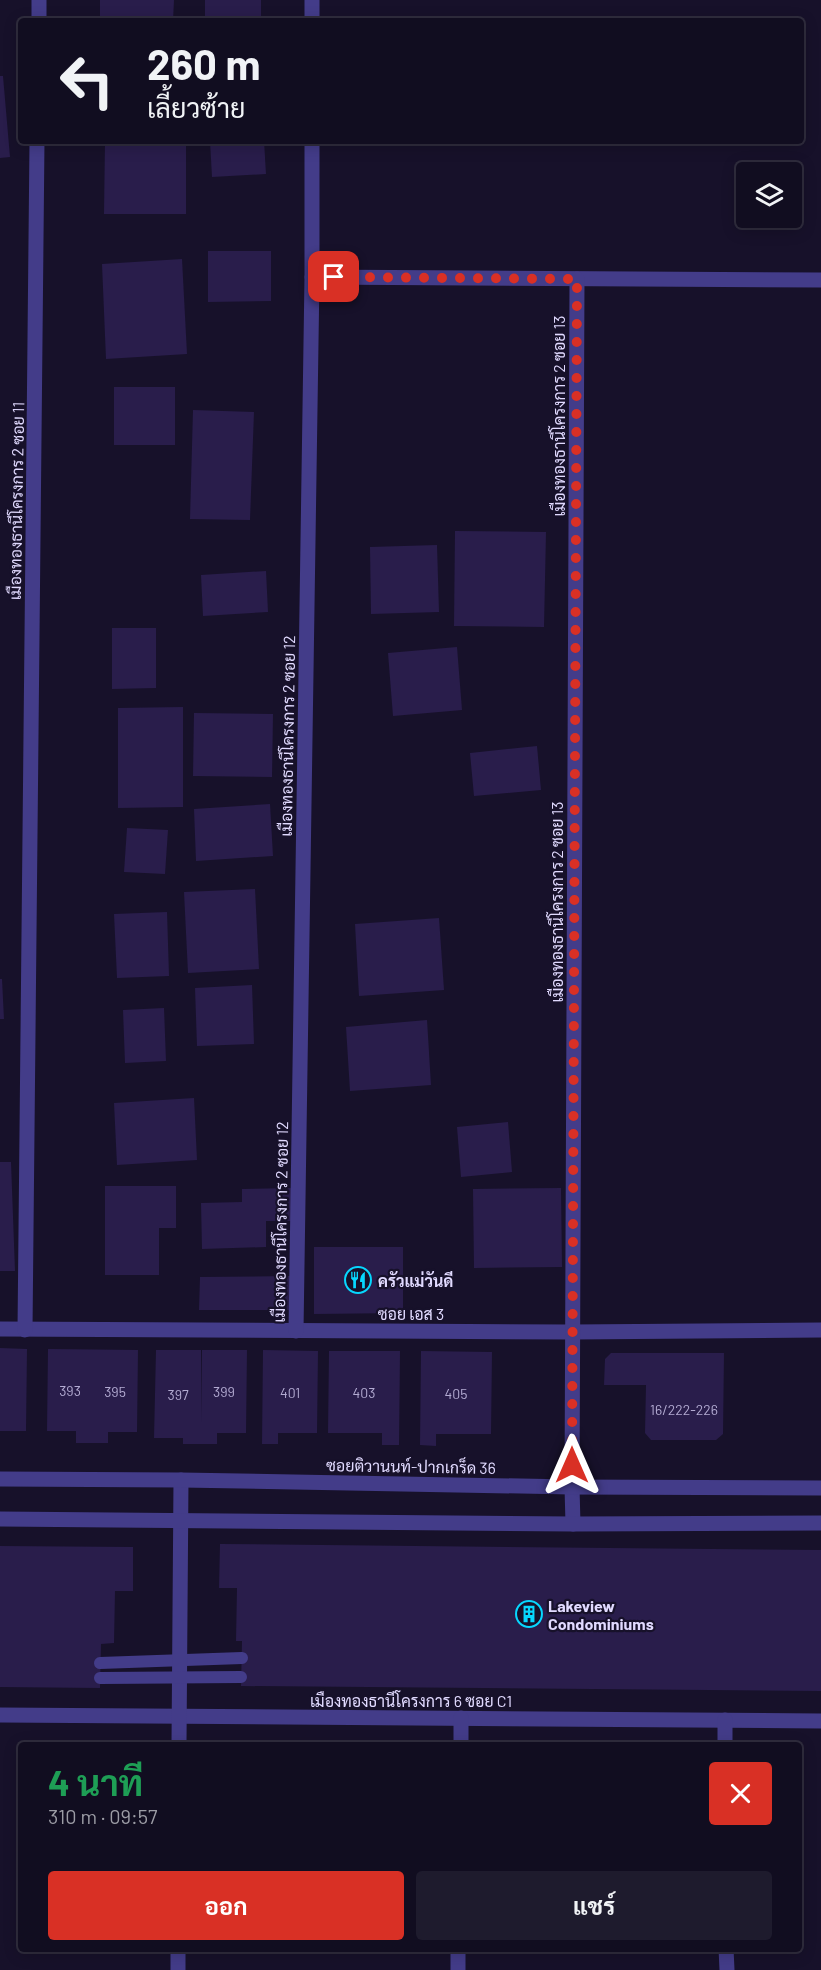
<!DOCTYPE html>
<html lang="th">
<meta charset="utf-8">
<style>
body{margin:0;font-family:Barlow,Sarabun,sans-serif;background:#1e1b2d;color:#f1f3f6;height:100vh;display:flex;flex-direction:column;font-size:22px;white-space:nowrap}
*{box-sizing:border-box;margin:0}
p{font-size:20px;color:#9c9ca5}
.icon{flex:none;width:33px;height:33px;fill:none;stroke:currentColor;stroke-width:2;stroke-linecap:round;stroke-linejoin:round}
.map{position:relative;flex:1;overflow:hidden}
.panel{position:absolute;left:18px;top:1742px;width:784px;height:210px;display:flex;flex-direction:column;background:#110d20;border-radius:6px;box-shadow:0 3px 15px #0003,0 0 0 2px #302d3e}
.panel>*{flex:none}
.banner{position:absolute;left:18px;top:18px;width:786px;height:126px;border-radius:6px;box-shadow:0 3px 15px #0003,0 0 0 2px #302d3e;background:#110d20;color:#f1f3f6;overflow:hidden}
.controls{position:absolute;left:736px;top:162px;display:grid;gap:12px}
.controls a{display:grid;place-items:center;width:66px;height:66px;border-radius:6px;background:#110d20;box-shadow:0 3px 15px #0003,0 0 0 2px #302d3e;font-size:30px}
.pin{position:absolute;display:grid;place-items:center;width:51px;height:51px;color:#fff;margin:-26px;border-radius:12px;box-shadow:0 3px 9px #0006}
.me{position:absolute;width:66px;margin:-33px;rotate:0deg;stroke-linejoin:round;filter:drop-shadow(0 0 4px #0008)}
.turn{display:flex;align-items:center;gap:21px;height:126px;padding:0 30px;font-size:27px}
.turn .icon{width:78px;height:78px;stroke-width:2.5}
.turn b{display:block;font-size:42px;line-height:51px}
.round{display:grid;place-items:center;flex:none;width:63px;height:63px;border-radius:6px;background:#1e1b2d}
.summary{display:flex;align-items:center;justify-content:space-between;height:102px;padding:0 30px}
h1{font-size:36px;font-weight:700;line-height:45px;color:#1e9e55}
.action{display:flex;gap:12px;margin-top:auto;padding:12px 30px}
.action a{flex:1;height:69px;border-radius:6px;background:#d93025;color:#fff;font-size:24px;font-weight:700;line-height:69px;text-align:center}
.action a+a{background:#1e1b2d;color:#f1f3f6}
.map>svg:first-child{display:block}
.building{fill:#291d4b}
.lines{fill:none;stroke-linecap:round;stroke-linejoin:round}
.service{stroke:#433c89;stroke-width:12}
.minor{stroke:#433c89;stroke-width:15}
.tertiary{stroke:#433c89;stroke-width:15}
.service-bridge{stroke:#433c89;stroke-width:12}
.route{stroke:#d93025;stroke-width:10;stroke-dasharray:0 18}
.labels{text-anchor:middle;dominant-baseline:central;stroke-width:4.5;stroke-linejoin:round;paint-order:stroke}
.number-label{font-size:14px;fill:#b3abd2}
.street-label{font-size:16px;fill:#e1daff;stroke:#17112a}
.poi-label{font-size:16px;font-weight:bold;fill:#e1daff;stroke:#17112a;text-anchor:start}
</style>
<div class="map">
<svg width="821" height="1970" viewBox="0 0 821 1970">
<rect width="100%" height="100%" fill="#17112a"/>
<g class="building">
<polygon points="100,0 174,0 173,21 100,21"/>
<rect x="205" y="0" width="56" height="21"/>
<polygon points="0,76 3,76 10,157 0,158"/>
<polygon points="105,141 186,141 186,214 104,214"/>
<polygon points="210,141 264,141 266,174 212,177"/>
<polygon points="208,251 271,251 271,301 208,302"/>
<polygon points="182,259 187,354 106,359 102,264"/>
<rect x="114" y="387" width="61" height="58"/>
<polygon points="193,410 254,412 250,520 190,519"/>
<polygon points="455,531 546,532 544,627 454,626"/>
<polygon points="437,545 439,612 371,614 370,547"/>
<polygon points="266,571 268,612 203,616 201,575"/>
<polygon points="112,628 156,628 156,688 112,689"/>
<polygon points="457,647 462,710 393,716 388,653"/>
<polygon points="183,707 183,807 118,808 118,708"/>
<polygon points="194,713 273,714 272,777 193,776"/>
<polygon points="537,746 541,790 474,796 470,753"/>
<polygon points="270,804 273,856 196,861 194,809"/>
<polygon points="127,828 168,830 165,874 124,872"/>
<polygon points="255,889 259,969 188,973 184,892"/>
<polygon points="167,912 169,976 117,978 114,914"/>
<polygon points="439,918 444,990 359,996 355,924"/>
<polygon points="0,979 2,979 4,1019 0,1019"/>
<polygon points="252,985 254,1044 197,1046 195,988"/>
<polygon points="164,1008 166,1061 125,1063 123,1010"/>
<polygon points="427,1020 431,1085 350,1091 346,1027"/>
<polygon points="194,1098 197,1160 117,1165 114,1103"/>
<polygon points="508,1122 512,1172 461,1177 457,1127"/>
<polygon points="0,1162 11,1162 15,1271 0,1271"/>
<polygon points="105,1186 176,1186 176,1228 159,1228 159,1275 105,1275"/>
<polygon points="294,1188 295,1221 266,1221 266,1247 202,1249 201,1203 242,1202 242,1189"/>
<polygon points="561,1188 562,1267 474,1268 473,1189"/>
<polygon points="314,1247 403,1247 403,1313 314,1314"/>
<polygon points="291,1276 291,1310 199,1310 200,1277"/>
<polygon points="0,1348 27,1349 26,1431 0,1431"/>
<polygon points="48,1349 138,1350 137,1432 108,1432 108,1443 76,1443 76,1431 47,1431"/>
<polygon points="156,1350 201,1350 201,1422 202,1350 247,1350 246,1433 217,1433 217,1444 183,1444 183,1438 154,1438"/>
<polygon points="263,1350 318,1351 317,1433 278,1433 278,1444 262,1444"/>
<polygon points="329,1351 400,1351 399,1445 382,1445 382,1433 328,1433"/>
<polygon points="421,1351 492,1352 491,1434 436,1434 436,1446 420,1445"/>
<polygon points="611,1353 724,1353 723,1434 716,1440 651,1440 645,1433 646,1385 604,1385 605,1359"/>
<polygon points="220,1544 821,1550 821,1691 241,1686 242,1641 236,1641 237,1588 219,1588"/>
<polygon points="0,1546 133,1547 133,1591 115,1591 114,1643 101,1644 100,1688 0,1687"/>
</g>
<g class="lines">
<polyline class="service" points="100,1663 242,1658"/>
<g class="minor">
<polyline points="312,0 312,21"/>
<polyline points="39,21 39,0"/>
<polyline points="312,277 821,280"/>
<polyline points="0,1329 572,1332 821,1330"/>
<polyline points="25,1330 37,141"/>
<polyline points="296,1331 312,277 312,141"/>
<polyline points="573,1524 572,1487 577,279"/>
<polyline points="0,1715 821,1721"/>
<polyline points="725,1720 725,1744"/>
<polyline points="179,1744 181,1480"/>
<polyline points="461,1744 461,1718"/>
<polyline points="726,1948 727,1970"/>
<polyline points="178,1970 178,1948"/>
<polyline points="458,1970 458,1948"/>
</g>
<g class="tertiary">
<polyline points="0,1479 181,1480 572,1487 821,1488"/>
<polyline points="0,1519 573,1524 821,1523"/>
</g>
<polyline class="service-bridge" points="100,1678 241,1677"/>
</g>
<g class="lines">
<polyline class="route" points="334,277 577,279 572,1465"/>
</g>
<defs>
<symbol id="restaurant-ring" viewBox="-11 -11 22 22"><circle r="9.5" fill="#17112a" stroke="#07d7fe" stroke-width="1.5"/><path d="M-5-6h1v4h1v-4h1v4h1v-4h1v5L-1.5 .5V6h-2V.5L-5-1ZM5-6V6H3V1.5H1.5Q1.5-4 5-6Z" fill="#07d7fe"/></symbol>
<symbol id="building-ring" viewBox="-11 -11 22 22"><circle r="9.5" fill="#17112a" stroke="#07d7fe" stroke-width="1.5"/><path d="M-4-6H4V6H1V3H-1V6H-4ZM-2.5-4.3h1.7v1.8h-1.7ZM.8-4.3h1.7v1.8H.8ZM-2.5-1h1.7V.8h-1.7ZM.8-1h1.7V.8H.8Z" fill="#07d7fe"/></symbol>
</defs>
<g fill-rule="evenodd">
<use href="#restaurant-ring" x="343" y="1265" width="30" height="30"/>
<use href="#building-ring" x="514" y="1599" width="30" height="30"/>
</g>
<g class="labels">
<g class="number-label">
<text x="70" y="1390">393</text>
<text x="115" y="1391">395</text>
<text x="224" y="1391">399</text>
<text x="290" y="1392">401</text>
<text x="364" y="1392">403</text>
<text x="456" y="1393">405</text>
<text x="178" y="1394">397</text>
<text x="684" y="1409">16/222-226</text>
</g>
<g class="street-label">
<text transform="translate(558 416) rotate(-90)">เมืองทองธานีโครงการ 2 ซอย 13</text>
<text transform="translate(16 501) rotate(-89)">เมืองทองธานีโครงการ 2 ซอย 11</text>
<text transform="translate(287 736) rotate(-89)">เมืองทองธานีโครงการ 2 ซอย 12</text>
<text transform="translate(556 902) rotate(-90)">เมืองทองธานีโครงการ 2 ซอย 13</text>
<text transform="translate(280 1222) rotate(-89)">เมืองทองธานีโครงการ 2 ซอย 12</text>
<text x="411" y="1313">ซอย เอส 3</text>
<text transform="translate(411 1466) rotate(1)">ซอยติวานนท์-ปากเกร็ด 36</text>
<text x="411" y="1700">เมืองทองธานีโครงการ 6 ซอย C1</text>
</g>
<g class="poi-label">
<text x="378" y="1280">ครัวแม่วันดี</text>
<text x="548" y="1605">Lakeview<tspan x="548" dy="18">Condominiums</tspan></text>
</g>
</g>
</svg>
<div class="controls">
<a><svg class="icon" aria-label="layers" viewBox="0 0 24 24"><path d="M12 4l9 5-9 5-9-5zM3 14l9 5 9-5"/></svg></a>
</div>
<div class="pin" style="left:334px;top:277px;background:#d93025"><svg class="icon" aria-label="arrive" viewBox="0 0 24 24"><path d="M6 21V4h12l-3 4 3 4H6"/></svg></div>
<svg class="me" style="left:572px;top:1465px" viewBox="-20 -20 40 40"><path d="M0-17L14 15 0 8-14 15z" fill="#d93025" stroke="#fff" stroke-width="4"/></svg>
<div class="banner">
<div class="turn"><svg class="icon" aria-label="left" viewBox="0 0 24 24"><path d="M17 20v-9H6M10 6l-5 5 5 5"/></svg><div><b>260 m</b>เลี้ยวซ้าย</div></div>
</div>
<section class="panel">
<div class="summary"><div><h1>4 นาที</h1><p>310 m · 09:57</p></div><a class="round" style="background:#d93025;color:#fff"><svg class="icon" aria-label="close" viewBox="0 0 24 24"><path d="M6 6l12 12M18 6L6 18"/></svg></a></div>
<div class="action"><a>ออก</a><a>แชร์</a></div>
</section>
</div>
